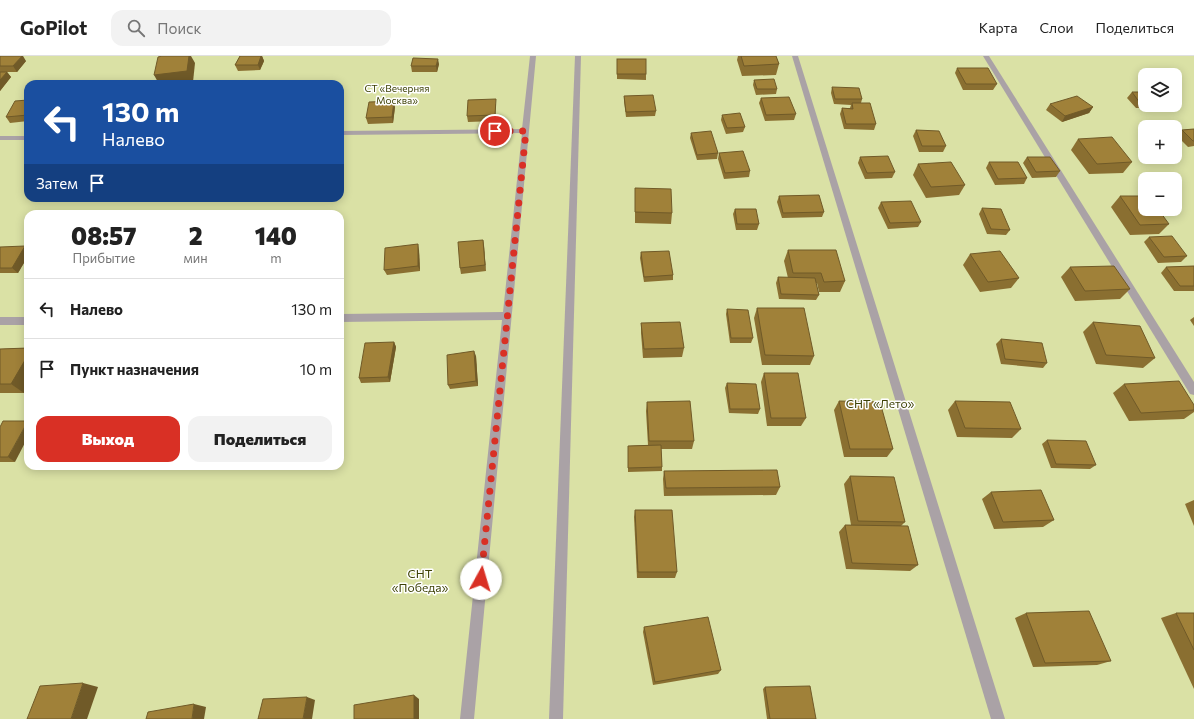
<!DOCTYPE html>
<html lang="ru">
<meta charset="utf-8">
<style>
body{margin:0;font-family:Commissioner,sans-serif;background:#f2f2f2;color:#222;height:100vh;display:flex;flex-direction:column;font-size:15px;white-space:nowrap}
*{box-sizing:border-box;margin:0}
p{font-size:13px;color:#767676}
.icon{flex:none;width:22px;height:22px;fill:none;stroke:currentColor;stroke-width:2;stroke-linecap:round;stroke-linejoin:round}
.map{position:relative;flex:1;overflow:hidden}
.details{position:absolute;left:24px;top:154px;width:320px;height:260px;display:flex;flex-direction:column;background:#fff;border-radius:12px;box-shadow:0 2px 10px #0003}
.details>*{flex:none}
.guide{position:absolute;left:24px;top:24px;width:320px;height:122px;border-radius:12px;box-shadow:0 2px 10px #0003;background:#1a4fa0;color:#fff;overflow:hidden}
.buttons{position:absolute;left:1138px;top:12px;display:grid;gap:8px}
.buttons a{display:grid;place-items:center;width:44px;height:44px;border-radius:8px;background:#fff;box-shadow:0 2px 10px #0003;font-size:20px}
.pin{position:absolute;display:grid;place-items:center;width:34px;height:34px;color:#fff;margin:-17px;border:2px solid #fff;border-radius:50%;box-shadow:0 1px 4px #0007}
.me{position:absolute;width:44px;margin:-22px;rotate:6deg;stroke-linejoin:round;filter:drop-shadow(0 0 3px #0008)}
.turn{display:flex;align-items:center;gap:14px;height:84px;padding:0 12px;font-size:18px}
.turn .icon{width:52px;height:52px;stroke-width:2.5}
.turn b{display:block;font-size:28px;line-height:34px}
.then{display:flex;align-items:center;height:38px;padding:0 12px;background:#0003;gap:8px;font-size:15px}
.eta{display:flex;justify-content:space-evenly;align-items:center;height:68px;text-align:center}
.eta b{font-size:24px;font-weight:800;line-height:28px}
.button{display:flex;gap:8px;margin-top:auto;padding:8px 12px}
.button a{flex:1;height:46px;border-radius:12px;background:#d93025;color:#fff;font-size:16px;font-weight:800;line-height:46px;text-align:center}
.button a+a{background:#f2f2f2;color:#222}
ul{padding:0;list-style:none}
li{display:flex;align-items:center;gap:12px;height:60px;padding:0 12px;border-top:1px solid #e0e0e0}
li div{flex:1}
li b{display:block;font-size:15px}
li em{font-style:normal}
header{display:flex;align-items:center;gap:24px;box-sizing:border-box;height:56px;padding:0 20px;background:#fff;border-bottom:1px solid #e0e0e0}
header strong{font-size:19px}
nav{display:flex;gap:22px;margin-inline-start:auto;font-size:14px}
.search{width:280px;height:36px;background:#f2f2f2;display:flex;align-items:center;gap:10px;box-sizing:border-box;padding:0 14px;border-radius:12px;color:#767676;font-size:15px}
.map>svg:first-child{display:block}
.green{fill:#dae1a5;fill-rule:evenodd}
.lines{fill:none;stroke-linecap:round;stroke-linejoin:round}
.minor{fill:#aaa2a6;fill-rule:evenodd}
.wall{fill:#8a6f31}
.shaded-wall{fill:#705a28}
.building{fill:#a08139;stroke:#705a28}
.route{stroke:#d93025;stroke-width:7;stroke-dasharray:0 12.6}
.labels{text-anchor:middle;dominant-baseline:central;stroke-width:3;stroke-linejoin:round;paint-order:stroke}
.far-park-label{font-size:10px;fill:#3e4206;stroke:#fff}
.park-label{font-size:12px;fill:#3e4206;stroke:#fff}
</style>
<header>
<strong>GoPilot</strong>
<div class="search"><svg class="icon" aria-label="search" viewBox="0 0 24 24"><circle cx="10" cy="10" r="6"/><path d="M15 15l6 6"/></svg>Поиск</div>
<nav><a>Карта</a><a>Слои</a><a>Поделиться</a></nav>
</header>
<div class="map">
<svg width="1194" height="663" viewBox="0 0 1194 663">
<rect width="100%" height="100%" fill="#fef5e3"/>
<path class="green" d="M0,0H1194V663H0ZM1145,19H1175V49H1145ZM28,28H340V142H28ZM1145,71H1175V101H1145ZM1145,123H1175V153H1145ZM28,158H340V410H28Z"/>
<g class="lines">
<g class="minor">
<polygon points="530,0 536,0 474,663 460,663 502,264 340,266 340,258 503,256 522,77 340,79 340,75 522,73"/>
<polygon points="575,0 581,0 563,663 549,663"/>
<polygon points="792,0 798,0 1005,663 991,663"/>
<polygon points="983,0 989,0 1194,326 1194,339 1190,338"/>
<rect x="0" y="80" width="28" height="4"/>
<rect x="0" y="261" width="28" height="8"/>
</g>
</g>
<g class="wall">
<polygon points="0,0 26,5 17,16 7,16 11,21 0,35"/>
<polygon points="240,0 262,0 264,5 260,14 238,15 235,9"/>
<polygon points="738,0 776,0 779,8 776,19 742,20 737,4"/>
<polygon points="617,3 646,18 646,24 617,23"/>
<polygon points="439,8 437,16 412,16 411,10"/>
<polygon points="957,12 997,28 993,34 963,34 955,17"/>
<polygon points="754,24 777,33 776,38 756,39 753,29"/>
<polygon points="832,31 862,43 861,47 876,68 874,74 844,73 840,58 842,52 850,52 851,49 834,48 831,37"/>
<polygon points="1132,36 1145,36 1145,49 1160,49 1157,52 1136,52 1127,42"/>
<polygon points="624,40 656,55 655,60 626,61 624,45"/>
<polygon points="761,42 796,58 794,64 765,65 759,47"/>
<polygon points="28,44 28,65 10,67 6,61"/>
<polygon points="496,48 495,65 468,66 467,60"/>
<polygon points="1050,48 1093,51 1089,57 1062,66 1046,54"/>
<polygon points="395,51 393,67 368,68 366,62"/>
<polygon points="722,59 745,71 743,76 726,78 721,64"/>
<polygon points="1194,73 1194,90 1188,91 1177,80 1182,74"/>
<polygon points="916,74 946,90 943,96 919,96 913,80"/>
<polygon points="691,77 718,97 717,103 697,104 690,82"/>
<polygon points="1078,83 1132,106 1123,117 1089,118 1071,94"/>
<polygon points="719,97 750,115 749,121 724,123 718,103"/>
<polygon points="860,101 895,116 892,122 865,123 858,107"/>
<polygon points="1027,101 1060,115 1056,121 1032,122 1023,107"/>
<polygon points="989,106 1027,122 1024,128 995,129 986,112"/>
<polygon points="918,108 965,129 959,139 926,142 913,119"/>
<polygon points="635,132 672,157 671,168 635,167"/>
<polygon points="779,140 824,156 822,161 782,162 777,146"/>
<polygon points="1120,140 1169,168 1159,178 1130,179 1111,151"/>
<polygon points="881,146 921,166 918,171 888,173 878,152"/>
<polygon points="982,152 1010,174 1006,179 987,178 979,158"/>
<polygon points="735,153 759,168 757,174 736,174 733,158"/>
<polygon points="1149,181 1187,200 1181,206 1158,207 1144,186"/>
<polygon points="483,184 486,215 461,218 460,212"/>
<polygon points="0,191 28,193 28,200 18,217 0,217"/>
<polygon points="419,194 420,215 387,219 384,214"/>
<polygon points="788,194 845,225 840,236 819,236 817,227 816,227 819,239 816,244 779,243 776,227 778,221 788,222 784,205"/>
<polygon points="641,196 673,219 673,224 644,226 640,202"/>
<polygon points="970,198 1019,222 1011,232 980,236 963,209"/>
<polygon points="1194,210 1194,235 1174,235 1161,217 1166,211"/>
<polygon points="1070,211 1130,233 1120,243 1075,245 1061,221"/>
<polygon points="757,252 814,300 810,309 762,309 754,262"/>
<polygon points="727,253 753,282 751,287 730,287 726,258"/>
<polygon points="1194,261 1194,270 1190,264"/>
<polygon points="1093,266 1155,302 1143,312 1096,308 1083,276"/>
<polygon points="641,267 684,292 682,301 643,302 641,277"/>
<polygon points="1001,283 1047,307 1043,312 1001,308 996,288"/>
<polygon points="394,286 396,291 390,326 361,327 359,322"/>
<polygon points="28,292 28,330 24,337 0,337 0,293"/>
<polygon points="476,300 478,330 450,333 448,329"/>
<polygon points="764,317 806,362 801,370 767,370 761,326"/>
<polygon points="727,327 760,353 758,358 729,357 725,332"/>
<polygon points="1124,328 1194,349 1194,356 1184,363 1129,365 1113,337"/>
<polygon points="839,345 893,393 887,401 844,401 834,354"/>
<polygon points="955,345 1021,373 1012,382 957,381 948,354"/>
<polygon points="647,346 694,385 692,393 661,393 662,411 662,415 628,416 628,390 648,389 646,355"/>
<polygon points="0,371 15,406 0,406"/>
<polygon points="1047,384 1096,409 1090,413 1051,412 1042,388"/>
<polygon points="664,415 780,431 776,439 664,440 663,423"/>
<polygon points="850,420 905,466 901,470 918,509 910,515 846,513 839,476 845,469 851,469 844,428"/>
<polygon points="991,436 1054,464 1043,471 994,473 982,443"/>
<polygon points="1194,444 1194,470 1185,448"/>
<polygon points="635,454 677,516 675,522 637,522 634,461"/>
<polygon points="1026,557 1111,605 1097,609 1033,611 1015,562"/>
<polygon points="1176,557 1194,557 1194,633 1161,562"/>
<polygon points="644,571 721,614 718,618 653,629 643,576"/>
<polygon points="765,631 816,663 767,663 763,633"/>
</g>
<g class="shaded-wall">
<polygon points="22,0 23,0 26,5 17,16 13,10"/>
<polygon points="189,0 191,0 195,7 193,26 176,28 159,28 154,19"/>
<polygon points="261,0 262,0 264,5 260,14 258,9"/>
<polygon points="438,3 439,8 437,16 436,10"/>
<polygon points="7,16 11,21 0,35 0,24"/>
<polygon points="394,45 395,51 393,67 392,61"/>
<polygon points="1093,51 1089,57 1062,66 1065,60"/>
<polygon points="483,184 484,189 486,215 485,209"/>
<polygon points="418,188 419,194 420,215 418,210"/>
<polygon points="25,190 28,193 28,200 18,217 12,212"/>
<polygon points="394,286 396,291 390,326 388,321"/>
<polygon points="474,295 476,300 478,330 476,325"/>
<polygon points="28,299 28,330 24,337 11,328"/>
<polygon points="28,365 28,381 15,406 8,401"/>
<polygon points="83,627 98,631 87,663 71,663"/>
<polygon points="414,639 419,643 419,663 414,663"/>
<polygon points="307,641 315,644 312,663 303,663"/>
<polygon points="194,648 206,651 204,663 192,663"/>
</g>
<g class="building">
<polygon points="0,0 22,0 13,10 0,10"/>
<polygon points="162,0 189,0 187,15 154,19 158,1"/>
<polygon points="240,0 261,0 258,9 235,9"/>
<polygon points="741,0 776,0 779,8 744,10"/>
<polygon points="413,2 438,3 436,10 411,10"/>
<rect x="617" y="3" width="29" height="15"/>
<polygon points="957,12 988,12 997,28 966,28"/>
<polygon points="0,16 7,16 0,24"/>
<polygon points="774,23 777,33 757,33 754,24"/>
<polygon points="832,31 859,32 862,43 835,43"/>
<polygon points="1132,36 1145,36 1145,47 1140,47"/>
<polygon points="653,39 656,55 626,56 624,40"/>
<polygon points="1077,40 1093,51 1065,60 1050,48"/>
<polygon points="789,41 796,58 766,59 761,42"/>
<polygon points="496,43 495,59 467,60 468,44"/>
<polygon points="28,44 28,59 6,61 15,45"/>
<polygon points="394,45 392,61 366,62 369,46"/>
<polygon points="852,47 870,47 876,68 846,68 842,52 853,53"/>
<polygon points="740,57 745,71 727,72 722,59"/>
<polygon points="1194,73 1194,85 1193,85 1182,74"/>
<polygon points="916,74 939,75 946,90 922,90"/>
<polygon points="711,75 718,97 697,99 691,77"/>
<polygon points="1112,81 1132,106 1097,108 1078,83"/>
<polygon points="743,95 750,115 725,117 719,97"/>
<polygon points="888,100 895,116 867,117 860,101"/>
<polygon points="1027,101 1050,101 1060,115 1036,116"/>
<polygon points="951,106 965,129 931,131 918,108"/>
<polygon points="989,106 1018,106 1027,122 998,123"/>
<polygon points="635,132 671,133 672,157 635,156"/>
<polygon points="819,139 824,156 783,157 779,140"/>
<polygon points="1120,140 1145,140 1145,153 1158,153 1169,168 1140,169"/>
<polygon points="911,145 921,166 890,167 881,146"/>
<polygon points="982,152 1001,153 1010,174 991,173"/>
<polygon points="735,153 756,153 759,168 737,168"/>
<polygon points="1172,180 1187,200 1164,201 1149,181"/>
<polygon points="483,184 485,209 460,212 458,186"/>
<polygon points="418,188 418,210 384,214 385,192"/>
<polygon points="25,190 12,212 0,212 0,191"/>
<polygon points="788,194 836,194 845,225 824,226 821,217 793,217"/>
<polygon points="669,195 673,219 644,221 641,196"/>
<polygon points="1000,195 1019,222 988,226 970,198"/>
<polygon points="1114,210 1130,233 1085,235 1070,211"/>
<polygon points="1194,210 1194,230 1180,230 1166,211"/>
<polygon points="778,221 815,222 819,239 781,238"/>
<polygon points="757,252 804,252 814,300 765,299"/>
<polygon points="727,253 748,254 753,282 731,282"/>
<polygon points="680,266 684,292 644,293 641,267"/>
<polygon points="1093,266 1140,270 1155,302 1106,299"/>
<polygon points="1001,283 1042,287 1047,307 1005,303"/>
<polygon points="394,286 388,321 359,322 365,287"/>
<polygon points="28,292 28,299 11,328 0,328 0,293"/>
<polygon points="474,295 476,325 448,329 447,299"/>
<polygon points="764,317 798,317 806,362 771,362"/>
<polygon points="1179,325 1194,349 1194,354 1141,357 1124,328"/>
<polygon points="727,327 756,328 760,353 730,353"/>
<polygon points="690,345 694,385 649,385 647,346"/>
<polygon points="839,345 880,346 893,393 850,393"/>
<polygon points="955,345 1010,346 1021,373 965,372"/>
<polygon points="3,365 28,365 8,401 0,401 0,371"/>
<polygon points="1047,384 1086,385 1096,409 1056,408"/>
<polygon points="661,389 662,411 628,412 628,390"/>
<polygon points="777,414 780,431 666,432 664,415"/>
<polygon points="850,420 894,421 905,466 858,465"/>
<polygon points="1041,434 1054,464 1003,466 991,436"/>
<polygon points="635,454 672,454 677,516 638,516"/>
<polygon points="845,469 908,470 918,509 852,507"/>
<polygon points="1089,555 1111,605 1045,607 1026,557"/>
<polygon points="1176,557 1194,557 1194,594"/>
<polygon points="708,561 721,614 655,626 644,571"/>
<polygon points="83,627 71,663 27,663 40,630"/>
<polygon points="810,630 816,663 770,663 765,631"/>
<polygon points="414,639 414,663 354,663 354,649"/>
<polygon points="307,641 303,663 258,663 263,643"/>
<polygon points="194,648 192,663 146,663 148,656"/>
</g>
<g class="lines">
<polyline class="route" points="481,523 526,75 495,75"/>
</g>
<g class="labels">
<g class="far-park-label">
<text x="397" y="32">СТ «Вечерняя<tspan x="397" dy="12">Москва»</tspan></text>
</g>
<g class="park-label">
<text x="880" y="347">СНТ «Лето»</text>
<text x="420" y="517">СНТ<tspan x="420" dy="14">«Победа»</tspan></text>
</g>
</g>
</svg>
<div class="buttons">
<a><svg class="icon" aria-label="layers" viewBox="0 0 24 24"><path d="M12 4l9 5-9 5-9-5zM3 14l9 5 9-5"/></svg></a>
<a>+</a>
<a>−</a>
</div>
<div class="pin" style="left:495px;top:75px;background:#d93025"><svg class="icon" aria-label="arrive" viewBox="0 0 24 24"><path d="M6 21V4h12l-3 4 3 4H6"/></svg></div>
<svg class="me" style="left:481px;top:523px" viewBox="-20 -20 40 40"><circle r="19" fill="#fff"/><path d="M0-13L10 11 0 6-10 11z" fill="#d93025"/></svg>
<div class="guide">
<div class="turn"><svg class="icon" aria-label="left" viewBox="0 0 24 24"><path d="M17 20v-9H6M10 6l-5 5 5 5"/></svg><div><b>130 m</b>Налево</div></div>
<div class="then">Затем<svg class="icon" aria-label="arrive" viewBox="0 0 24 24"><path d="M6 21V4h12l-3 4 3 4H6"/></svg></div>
</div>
<section class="details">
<div class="eta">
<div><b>08:57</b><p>Прибытие</p></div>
<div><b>2</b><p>мин</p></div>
<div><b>140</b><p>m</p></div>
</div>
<ul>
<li><svg class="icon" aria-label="left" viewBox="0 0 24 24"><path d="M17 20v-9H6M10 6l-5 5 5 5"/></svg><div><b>Налево</b></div><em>130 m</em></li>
<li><svg class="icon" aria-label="arrive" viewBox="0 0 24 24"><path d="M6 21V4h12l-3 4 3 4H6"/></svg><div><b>Пункт назначения</b></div><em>10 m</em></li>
</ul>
<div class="button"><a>Выход</a><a>Поделиться</a></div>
</section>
</div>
